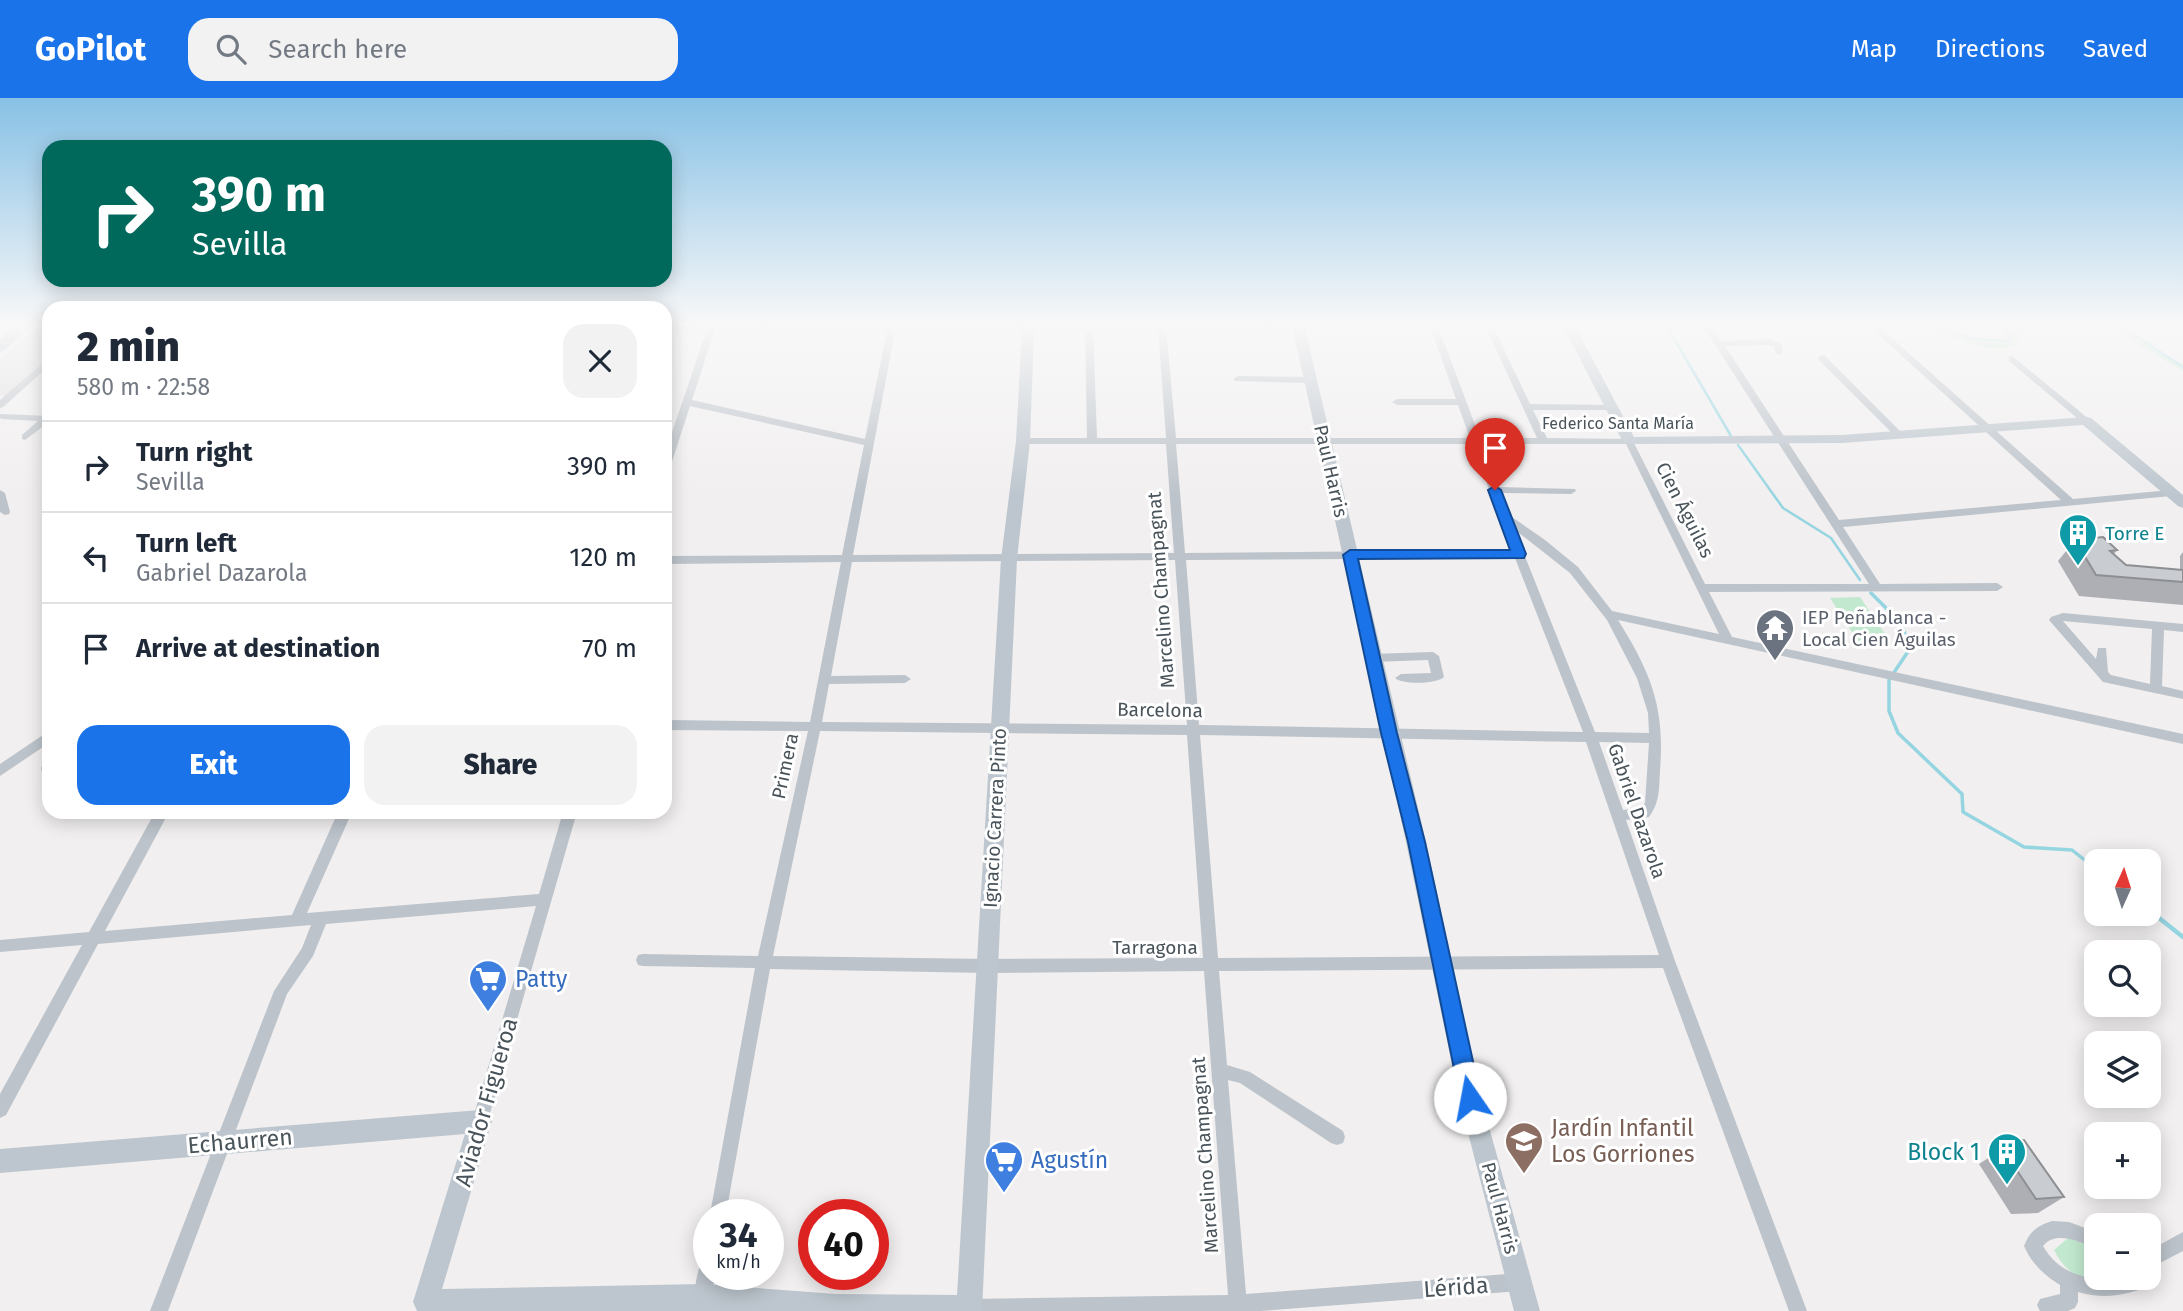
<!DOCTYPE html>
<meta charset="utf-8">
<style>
body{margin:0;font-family:"Fira Sans",sans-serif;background:#f2f2f3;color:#1f2937;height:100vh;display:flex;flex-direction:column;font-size:26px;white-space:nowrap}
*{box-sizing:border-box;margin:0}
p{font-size:23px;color:#747a83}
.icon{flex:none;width:38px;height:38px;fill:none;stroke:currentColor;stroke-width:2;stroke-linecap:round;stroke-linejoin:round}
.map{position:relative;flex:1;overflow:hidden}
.sheet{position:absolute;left:42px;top:203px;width:630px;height:518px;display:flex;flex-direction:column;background:#fff;border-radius:21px;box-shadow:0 4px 18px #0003}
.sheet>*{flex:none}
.hud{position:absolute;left:42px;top:42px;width:630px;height:147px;border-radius:21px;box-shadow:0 4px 18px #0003;background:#00695c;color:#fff;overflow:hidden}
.needle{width:46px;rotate:3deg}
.fabs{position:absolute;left:2084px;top:751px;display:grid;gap:14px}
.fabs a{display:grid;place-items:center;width:77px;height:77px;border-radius:14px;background:#fff;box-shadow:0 4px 18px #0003;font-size:35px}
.speed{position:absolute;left:693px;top:1101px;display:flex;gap:14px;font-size:35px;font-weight:700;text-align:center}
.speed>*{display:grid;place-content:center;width:91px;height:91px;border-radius:50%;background:#fff;box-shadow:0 4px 18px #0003;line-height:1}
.speed small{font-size:18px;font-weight:400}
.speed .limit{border:10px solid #d22;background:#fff;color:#111}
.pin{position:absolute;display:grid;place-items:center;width:60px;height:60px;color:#fff;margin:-72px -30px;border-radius:50% 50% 50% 0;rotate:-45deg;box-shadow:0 0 7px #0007}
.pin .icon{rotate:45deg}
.me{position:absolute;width:77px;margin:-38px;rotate:348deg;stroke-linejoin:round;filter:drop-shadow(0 0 5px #0008)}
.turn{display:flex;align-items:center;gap:24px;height:147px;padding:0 35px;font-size:32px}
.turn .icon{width:91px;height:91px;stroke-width:2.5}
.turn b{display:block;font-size:49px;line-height:60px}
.round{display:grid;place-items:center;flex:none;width:74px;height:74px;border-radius:21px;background:#f2f2f3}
.overview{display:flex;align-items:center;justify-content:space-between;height:119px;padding:0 35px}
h1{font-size:42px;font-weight:800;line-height:52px}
.cta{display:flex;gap:14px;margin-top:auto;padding:14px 35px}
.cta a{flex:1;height:80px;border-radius:21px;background:#1a73e8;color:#fff;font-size:28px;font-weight:800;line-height:80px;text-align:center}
.cta a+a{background:#f2f2f3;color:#1f2937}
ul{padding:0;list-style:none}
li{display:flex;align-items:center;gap:21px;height:91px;padding:0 35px;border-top:2px solid #e0e1e3}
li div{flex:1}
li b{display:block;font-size:26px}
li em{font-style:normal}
header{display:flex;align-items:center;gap:42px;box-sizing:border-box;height:98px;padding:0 35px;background:#1a73e8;color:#fff}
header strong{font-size:33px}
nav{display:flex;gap:38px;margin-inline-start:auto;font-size:24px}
.search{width:490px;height:63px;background:#f2f2f3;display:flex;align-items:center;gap:18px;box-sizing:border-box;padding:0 24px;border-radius:21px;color:#747a83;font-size:26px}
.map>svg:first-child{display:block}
.education{fill:#e2e0e0}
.green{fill:#c2e9cf}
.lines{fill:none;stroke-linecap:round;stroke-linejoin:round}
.stream-far2{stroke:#95d5e1;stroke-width:2.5}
.stream-far1{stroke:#95d5e1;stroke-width:3.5}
.stream{stroke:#95d5e1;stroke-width:4.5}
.street{fill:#bcc3ca;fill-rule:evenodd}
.secondary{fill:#bdc6ce;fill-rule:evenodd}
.primary{fill:#b2bfca;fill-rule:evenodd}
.wall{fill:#adafb4}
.building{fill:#c9ccd1;stroke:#8d8f92;stroke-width:2}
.route{fill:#1a73e8;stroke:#114b97;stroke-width:2}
.labels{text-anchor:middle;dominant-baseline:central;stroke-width:6;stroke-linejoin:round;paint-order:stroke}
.far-street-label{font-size:16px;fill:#49535a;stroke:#fff}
.street-label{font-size:19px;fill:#49535a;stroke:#fff}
.culture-label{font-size:19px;fill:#0d838f;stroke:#fff;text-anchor:start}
.worship-label{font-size:19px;fill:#5b616d;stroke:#fff;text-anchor:start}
.near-shop-label{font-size:23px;fill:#366cbe;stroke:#fff;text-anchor:start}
.near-street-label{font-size:23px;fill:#49535a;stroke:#fff}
.near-education-label{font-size:23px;fill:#785e54;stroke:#fff;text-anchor:start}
.near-culture-label{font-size:23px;fill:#0d838f;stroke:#fff;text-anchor:end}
</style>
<header>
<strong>GoPilot</strong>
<div class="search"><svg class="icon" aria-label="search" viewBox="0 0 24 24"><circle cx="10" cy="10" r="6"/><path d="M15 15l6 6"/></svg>Search here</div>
<nav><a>Map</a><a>Directions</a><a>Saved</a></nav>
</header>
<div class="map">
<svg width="2183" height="1213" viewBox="0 0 2183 1213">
<rect width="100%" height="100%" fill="#f1efef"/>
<polygon class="education" points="33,231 49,231 49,259 6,298 0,298 0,261"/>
<g class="green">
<path d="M1925,228C1952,228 1977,252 2005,240V228H2020L2019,245C1997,260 1946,240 1925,228Z"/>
<polygon points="2108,228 2119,228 2183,267 2183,273"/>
<polygon points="1860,499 1891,545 1859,545 1830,500"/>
<path d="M2068,1140L2096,1150V1180H2110C2083,1187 2065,1174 2054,1152Z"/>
</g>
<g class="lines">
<g class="stream-far2">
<polyline points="1664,228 1669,232 1731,338"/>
<polyline points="1937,228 1973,241 2010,243 2006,228"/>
<polyline points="2121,228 2183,269"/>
<polyline points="1738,347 1783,410 1831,440 1860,482"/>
</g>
<polyline class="stream-far1" points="1871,495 1899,523 1911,549 1889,582 1889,613 1898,635 1962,696 1963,714 2024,749 2072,752 2096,771"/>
<polyline class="stream" points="2149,812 2183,839"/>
<g class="street">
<path d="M708,228H716L692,302L865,341L888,228H896L853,457L1174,455L1166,346H1023L1018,343L1023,340H1087L1085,228H1093L1097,340H1166L1158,228H1166L1176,340H1470L1458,307H1397L1392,304L1397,301H1456L1430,228H1438L1480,340H1537L1485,228H1493L1530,306L1614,307L1616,309L1611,312H1533L1547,340L1632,341L1705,486H1869L1703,228H1711L1721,243L1770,241L1781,246L1783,254L1779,257L1776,256L1774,249L1769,247L1725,248L1839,422L2061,402L1869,228H1878L2073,401L2171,392L2176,395L2171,398L1843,429L1880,486L1997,485L2003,489L1997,493L1709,494L1732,539L2183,636V646L1618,522C1651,575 1665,609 1660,672C1659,691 1660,704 1649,719L1626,722L1675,863L1807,1213H1789L1663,870L1219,873L1227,967L1250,974L1343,1033L1345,1039L1343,1045L1337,1047L1331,1045L1240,985L1228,982L1246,1196L1520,1175L1526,1178L1529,1184L1526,1190L1520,1193L1261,1213H961L960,1210L963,1204L969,1201L1228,1197L1204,873L987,875L770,871L726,1116H710L755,870L643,868L638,867L636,862L638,857L643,856L758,858L808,633L665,632V622L810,624L841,464L665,466V458L842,457L864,347L690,308L670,370L665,373V355ZM1176,346H1472L1512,452L1185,455ZM1482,346H1626L1719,536L1612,513L1578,469L1545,442L1509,417L1500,395L1571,396L1576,393L1575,391L1498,389ZM1514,431L1570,475L1607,522L1637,580L1648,615L1649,635L1595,634ZM1515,460L1583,634L1199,627L1186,462ZM1175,462L1187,627L822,624L829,586L905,585L911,581L905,577L831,578L852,464ZM820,633L1187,637L1203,860L987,861L773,858ZM1200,637L1586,644L1659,857L1218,860ZM1599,644L1649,645L1645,705L1640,710L1623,712Z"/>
<polygon points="1822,257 1825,258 1902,335 1902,339 1896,339 1817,260"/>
<polygon points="2012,258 2089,321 2089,325 2083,325 2009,263 2009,259"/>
<polygon points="49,260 49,268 3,309 0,310 0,302"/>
<polygon points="1238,278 1310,279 1315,282 1310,285 1235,283 1233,281"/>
<polygon points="0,316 49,318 49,324 25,342 22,341 22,337 38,323 2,321 0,320"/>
<polygon points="0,392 5,395 10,414 9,416 5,417 0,414"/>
<path d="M2063,515L2183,526V534L2164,532L2162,588L2183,593V601L2103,584L2049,522L2051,519ZM2063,523L2152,531L2150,586L2111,577L2108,574L2106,550H2098L2096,561Z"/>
<path d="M1433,554L1439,558L1444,579C1437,586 1402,587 1395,580L1401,576L1431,575L1428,562L1372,564L1366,560L1372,556Z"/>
<polygon points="49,633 49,645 0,678 0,666"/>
<polygon points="49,663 49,674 42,674 41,670 44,664"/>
<polygon points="155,714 169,714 105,833 292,817 338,714 352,714 307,815 539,796 563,714 577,714 486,1029 480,1031 474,1029 472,1023 536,808 326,826 313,858 287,896 168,1213 150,1213 274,893 302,850 311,827 98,846 6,1017 0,1020 0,996 82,847 0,854 0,842 89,834"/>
<path d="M2052,1123L2069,1124L2096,1134V1151C2080,1144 2056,1132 2043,1148C2067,1189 2109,1180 2149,1180V1172L2154,1174L2157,1180L2154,1186C2128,1197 2106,1202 2078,1194V1204L2075,1210L2068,1213H2040L2037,1207L2040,1201L2060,1196V1187C2044,1177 2032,1166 2024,1148C2030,1133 2037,1128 2052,1123Z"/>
<polygon points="2183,1134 2183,1153 2158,1166 2152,1163 2149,1157 2152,1151"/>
<path d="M709,1156V1176H716L709,1205L703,1208L697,1205C692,1193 698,1171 703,1159Z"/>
</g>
<g class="secondary">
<polygon points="665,228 1307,228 1305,231 1426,744 1481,1000 1540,1213 1514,1213 1459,1000 1406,744 1293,232 1034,232 1030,343 1017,461 982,1213 417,1213 413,1204 465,1036 0,1075 0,1051 480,1012 488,1015 492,1023 442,1191 703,1186 836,1196 957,1197 1001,461 1016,343 1022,232 665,233"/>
<polygon points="1563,228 1575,228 1634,339 1842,337 2086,319 2091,320 2183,397 2183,410 2178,408 2083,327 1842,345 1624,346"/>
</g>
<polygon class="primary" points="16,228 32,228 5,252 0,254 0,241"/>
</g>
<g class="wall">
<polygon points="2075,442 2117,452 2114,456 2126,467 2180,472 2180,458 2183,454 2183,507 2079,498 2058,463"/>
<polygon points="2013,1044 2064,1099 2038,1115 2011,1116 1979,1066"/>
</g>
<g class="building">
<polygon points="2103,439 2117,452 2110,453 2126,467 2183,472 2183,484 2096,477 2075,442"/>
<polygon points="2024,1042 2064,1099 2036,1101 2002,1050 2016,1048 2013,1044"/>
</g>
<linearGradient id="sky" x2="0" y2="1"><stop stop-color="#87c1e5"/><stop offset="0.57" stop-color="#f9f8f8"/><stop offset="1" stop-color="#f9f8f8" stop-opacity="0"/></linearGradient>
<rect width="2183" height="398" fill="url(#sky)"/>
<polygon class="route" points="1495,388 1501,392 1526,456 1524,460 1358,461 1397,635 1425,744 1481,1000 1478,1007 1470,1010 1463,1007 1460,1000 1408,744 1381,635 1343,457 1350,452 1510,452 1488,392"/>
<defs>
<symbol id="building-pin" viewBox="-11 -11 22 30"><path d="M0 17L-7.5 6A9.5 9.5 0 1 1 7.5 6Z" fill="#0f9aa8" stroke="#fff"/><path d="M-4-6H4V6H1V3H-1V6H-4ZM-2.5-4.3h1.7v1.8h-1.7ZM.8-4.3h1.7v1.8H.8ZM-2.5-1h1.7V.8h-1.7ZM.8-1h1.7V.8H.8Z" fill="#fff"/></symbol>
<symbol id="temple-pin" viewBox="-11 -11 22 30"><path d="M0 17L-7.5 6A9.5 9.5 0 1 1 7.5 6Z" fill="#6b7280" stroke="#fff"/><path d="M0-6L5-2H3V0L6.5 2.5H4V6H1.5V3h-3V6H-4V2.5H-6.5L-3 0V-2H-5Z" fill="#fff"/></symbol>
<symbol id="supermarket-pin" viewBox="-11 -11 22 30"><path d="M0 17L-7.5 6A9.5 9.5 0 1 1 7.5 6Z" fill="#3f7fe0" stroke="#fff"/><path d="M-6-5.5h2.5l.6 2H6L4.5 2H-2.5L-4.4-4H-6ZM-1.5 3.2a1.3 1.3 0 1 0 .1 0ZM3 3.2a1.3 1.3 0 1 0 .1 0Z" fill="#fff"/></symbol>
<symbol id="school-pin" viewBox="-11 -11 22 30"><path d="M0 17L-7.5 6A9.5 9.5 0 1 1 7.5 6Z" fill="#8d6e63" stroke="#fff"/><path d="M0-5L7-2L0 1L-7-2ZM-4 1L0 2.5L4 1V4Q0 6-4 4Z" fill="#fff"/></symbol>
</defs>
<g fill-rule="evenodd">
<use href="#building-pin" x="2056" y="413" width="44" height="60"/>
<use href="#temple-pin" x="1753" y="508" width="44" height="60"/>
<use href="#supermarket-pin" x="466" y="859" width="44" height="60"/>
<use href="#school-pin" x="1502" y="1021" width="44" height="60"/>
<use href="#building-pin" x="1985" y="1032" width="44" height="60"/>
<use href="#supermarket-pin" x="982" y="1040" width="44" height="60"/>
</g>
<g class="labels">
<g class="far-street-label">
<text x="1618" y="325">Federico Santa María</text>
</g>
<g class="street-label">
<text transform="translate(1331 373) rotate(77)">Paul Harris</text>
<text transform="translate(1685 412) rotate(63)">Cien Águilas</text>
<text transform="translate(1161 492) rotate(-94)">Marcelino Champagnat</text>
<text transform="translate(1160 612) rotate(1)">Barcelona</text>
<text transform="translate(785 668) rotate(-78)">Primera</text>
<text transform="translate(1637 713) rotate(71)">Gabriel Dazarola</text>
<text transform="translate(995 720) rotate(-87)">Ignacio Carrera Pinto</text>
<text x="1155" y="849">Tarragona</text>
<text transform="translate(1205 1057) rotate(-94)">Marcelino Champagnat</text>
<text transform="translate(1500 1110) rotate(75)">Paul Harris</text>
</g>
<g class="culture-label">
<text x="2105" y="435">Torre E</text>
</g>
<g class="worship-label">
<text x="1802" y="519">IEP Peñablanca -<tspan x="1802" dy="22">Local Cien Águilas</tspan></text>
</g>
<g class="near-shop-label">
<text x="515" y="881">Patty</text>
<text x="1031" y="1062">Agustín</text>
</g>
<g class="near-street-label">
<text transform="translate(486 1004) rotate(-74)">Aviador Figueroa</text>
<text transform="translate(240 1043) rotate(-5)">Echaurren</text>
<text transform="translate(1456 1189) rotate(-4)">Lérida</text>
</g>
<g class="near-education-label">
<text x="1551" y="1030">Jardín Infantil<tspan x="1551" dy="26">Los Gorriones</tspan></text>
</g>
<g class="near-culture-label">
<text x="1980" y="1054">Block 1</text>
</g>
</g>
</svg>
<div class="fabs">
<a><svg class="needle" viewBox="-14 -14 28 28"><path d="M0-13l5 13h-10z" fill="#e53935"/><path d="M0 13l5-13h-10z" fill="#747a83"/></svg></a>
<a><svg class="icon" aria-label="search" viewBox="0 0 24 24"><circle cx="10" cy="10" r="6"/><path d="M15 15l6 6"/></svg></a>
<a><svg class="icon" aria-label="layers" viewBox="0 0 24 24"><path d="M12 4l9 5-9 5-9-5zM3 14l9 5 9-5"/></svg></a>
<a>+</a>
<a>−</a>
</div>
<div class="speed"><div>34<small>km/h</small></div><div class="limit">40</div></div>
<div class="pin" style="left:1495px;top:392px;background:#d93025"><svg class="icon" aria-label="arrive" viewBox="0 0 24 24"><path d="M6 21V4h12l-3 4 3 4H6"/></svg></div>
<svg class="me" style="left:1470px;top:1000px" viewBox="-20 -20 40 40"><circle r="19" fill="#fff"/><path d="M0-13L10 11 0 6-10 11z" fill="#1a73e8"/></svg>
<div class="hud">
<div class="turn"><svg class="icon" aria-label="right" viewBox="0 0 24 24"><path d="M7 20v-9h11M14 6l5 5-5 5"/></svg><div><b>390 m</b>Sevilla</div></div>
</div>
<section class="sheet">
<div class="overview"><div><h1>2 min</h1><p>580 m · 22:58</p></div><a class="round"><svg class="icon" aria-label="close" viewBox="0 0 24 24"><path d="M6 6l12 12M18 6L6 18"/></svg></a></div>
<ul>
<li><svg class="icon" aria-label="right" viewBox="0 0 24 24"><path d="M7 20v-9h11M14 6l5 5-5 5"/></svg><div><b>Turn right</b><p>Sevilla</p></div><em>390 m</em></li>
<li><svg class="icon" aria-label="left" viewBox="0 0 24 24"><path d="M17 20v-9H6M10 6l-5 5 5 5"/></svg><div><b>Turn left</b><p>Gabriel Dazarola</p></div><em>120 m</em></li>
<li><svg class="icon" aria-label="arrive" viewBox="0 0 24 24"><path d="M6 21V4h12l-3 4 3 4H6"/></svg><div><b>Arrive at destination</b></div><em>70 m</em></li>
</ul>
<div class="cta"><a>Exit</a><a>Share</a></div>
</section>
</div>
